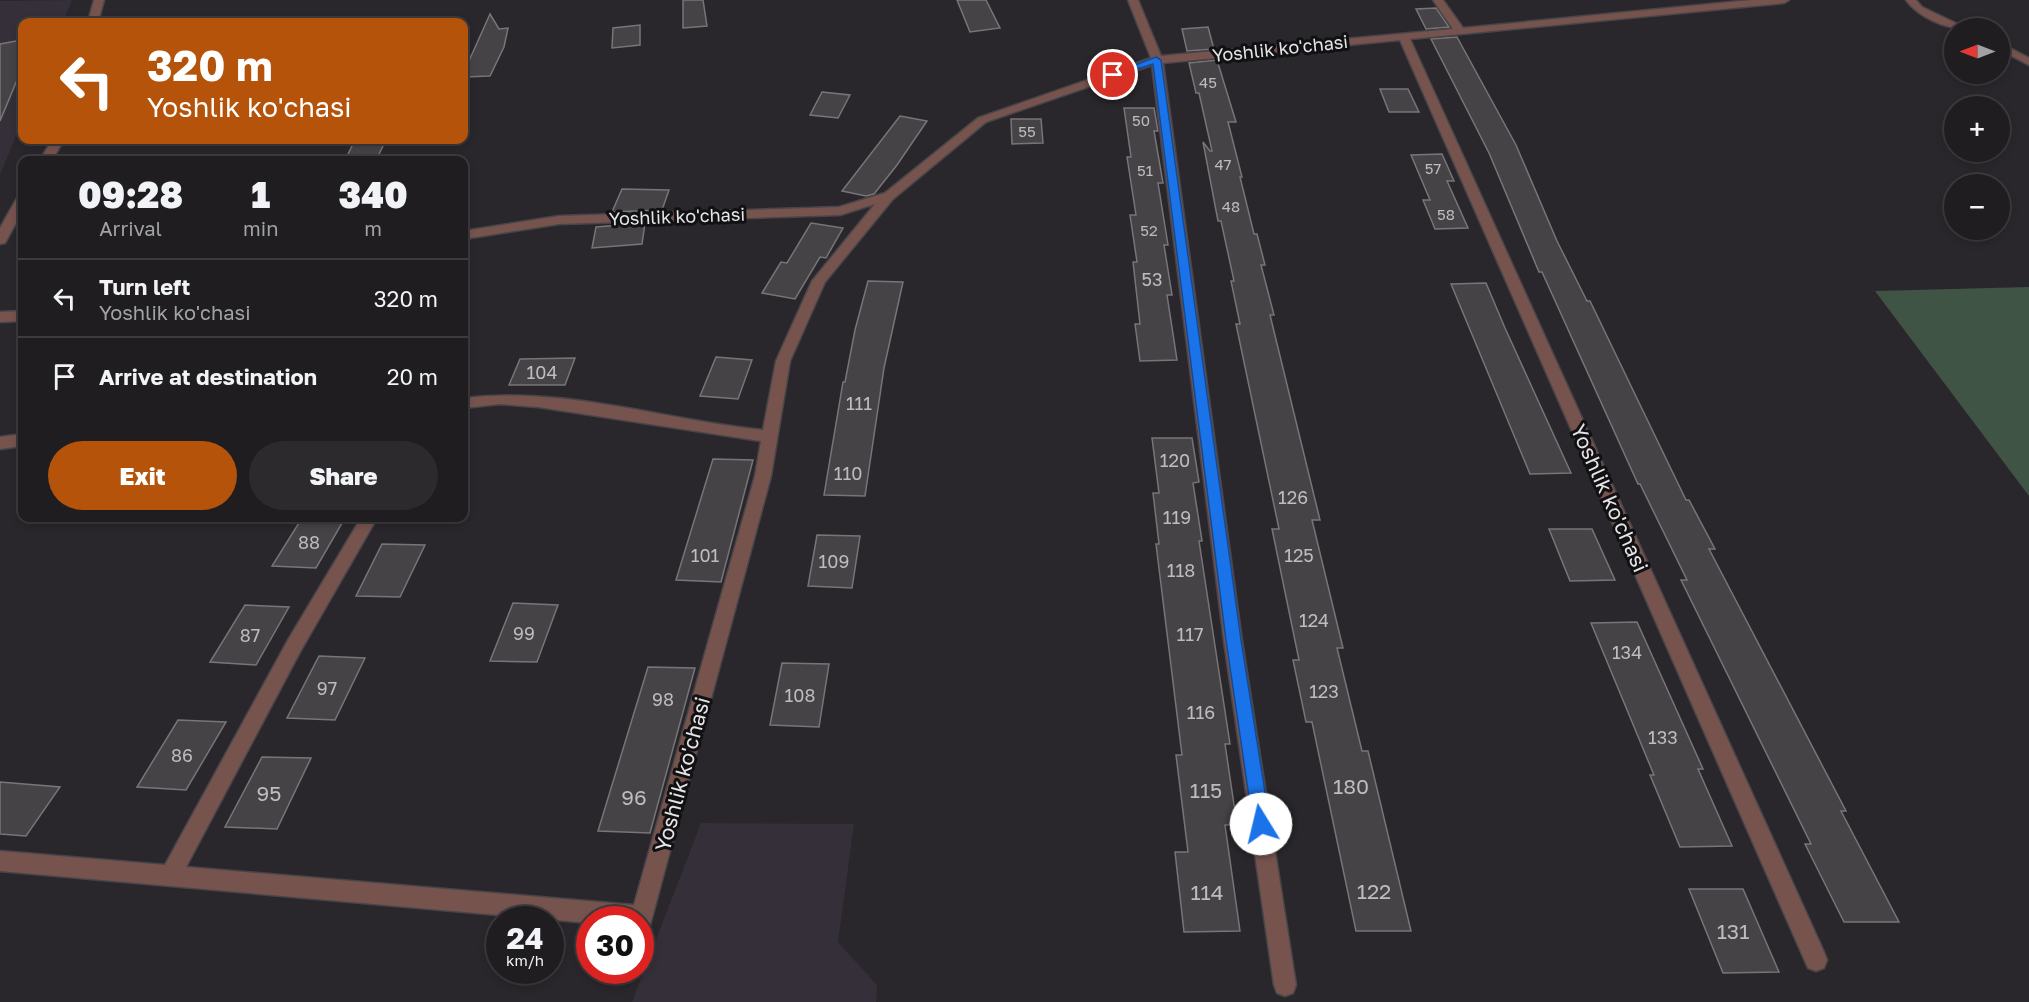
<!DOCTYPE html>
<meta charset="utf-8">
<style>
body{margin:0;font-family:"Golos Text",sans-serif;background:#2c2a2d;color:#f1f3f6;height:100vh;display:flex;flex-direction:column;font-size:22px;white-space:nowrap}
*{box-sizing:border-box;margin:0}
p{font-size:20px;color:#a1a2a5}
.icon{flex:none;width:33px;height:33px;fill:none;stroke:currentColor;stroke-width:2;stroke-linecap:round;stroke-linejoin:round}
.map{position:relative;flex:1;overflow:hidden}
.sheet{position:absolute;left:18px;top:156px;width:450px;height:366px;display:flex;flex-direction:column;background:#1f1d20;border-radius:12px;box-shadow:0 3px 9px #0003,0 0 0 2px #3c3b3e}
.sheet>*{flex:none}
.guide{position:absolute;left:18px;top:18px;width:450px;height:126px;border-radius:12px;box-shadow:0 3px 9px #0003,0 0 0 2px #3c3b3e;background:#b45309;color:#fff;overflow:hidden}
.needle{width:39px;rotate:270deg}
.fabs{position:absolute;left:1944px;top:18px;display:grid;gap:12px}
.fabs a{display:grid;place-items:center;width:66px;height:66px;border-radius:50%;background:#1f1d20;box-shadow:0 3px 9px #0003,0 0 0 2px #3c3b3e;font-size:30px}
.speed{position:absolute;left:486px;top:906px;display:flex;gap:12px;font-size:30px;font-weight:700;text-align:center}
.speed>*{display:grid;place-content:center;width:78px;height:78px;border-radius:50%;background:#1f1d20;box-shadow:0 3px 9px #0003,0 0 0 2px #3c3b3e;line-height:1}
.speed small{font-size:15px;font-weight:400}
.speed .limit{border:9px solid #d22;background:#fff;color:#111}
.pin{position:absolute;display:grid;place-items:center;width:51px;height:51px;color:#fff;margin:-26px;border:3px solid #fff;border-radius:50%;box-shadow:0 2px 6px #0007}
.me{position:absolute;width:66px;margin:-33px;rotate:351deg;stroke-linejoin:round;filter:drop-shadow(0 0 4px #0008)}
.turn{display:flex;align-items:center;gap:21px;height:126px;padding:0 30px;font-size:27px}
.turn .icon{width:78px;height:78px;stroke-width:2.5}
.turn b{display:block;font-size:42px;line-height:51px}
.eta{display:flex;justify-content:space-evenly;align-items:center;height:102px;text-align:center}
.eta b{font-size:36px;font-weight:800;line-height:42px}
.cta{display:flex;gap:12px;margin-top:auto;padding:12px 30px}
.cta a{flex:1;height:69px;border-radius:36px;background:#b45309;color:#fff;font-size:24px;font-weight:800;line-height:69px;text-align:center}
.cta a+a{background:#2c2a2d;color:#f1f3f6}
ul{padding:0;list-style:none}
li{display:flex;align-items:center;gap:18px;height:78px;padding:0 30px;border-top:2px solid #3c3b3e}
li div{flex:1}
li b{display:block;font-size:22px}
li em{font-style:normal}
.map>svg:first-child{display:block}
.built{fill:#342f38}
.green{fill:#3f5444}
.building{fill:#454346;stroke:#787579;stroke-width:1.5}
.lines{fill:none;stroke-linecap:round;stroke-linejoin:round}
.minor-casing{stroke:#474549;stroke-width:3}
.minor{fill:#77534e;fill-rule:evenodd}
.route{fill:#1a73e8;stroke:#114b97;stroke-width:1.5}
.labels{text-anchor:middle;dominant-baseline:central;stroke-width:6;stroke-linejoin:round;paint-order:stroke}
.far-number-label{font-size:15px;fill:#bdbcbe}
.far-street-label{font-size:18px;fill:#e5e4e6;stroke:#111012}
.number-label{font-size:18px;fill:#bdbcbe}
.street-label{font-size:21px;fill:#e5e4e6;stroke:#111012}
.near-number-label{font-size:21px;fill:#bdbcbe}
</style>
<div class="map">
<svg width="2029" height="1002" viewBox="0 0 2029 1002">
<rect width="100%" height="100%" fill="#29272b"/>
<g class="built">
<polygon points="72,0 63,22 22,22 22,121 0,175 0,1"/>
<polygon points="701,823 854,824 838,942 877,985 876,1002 632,1002"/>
</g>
<polygon class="green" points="2029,287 2029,496 1875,291"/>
<g class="building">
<polygon points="683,0 703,0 707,26 683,28"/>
<polygon points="957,0 986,0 1000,28 970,32"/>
<polygon points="1436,8 1449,27 1426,29 1416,9"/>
<polygon points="490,14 499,29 508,28 504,47 490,76 464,77 464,72"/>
<polygon points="640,25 640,45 612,48 613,28"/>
<polygon points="1208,27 1214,49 1187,51 1182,29"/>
<polygon points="1457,37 1516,145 1557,241 1587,301 1590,301 1686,500 1689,500 1715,549 1709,549 1846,811 1841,811 1899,922 1844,922 1805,844 1811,844 1681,580 1687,580 1640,484 1638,484 1542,272 1539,272 1489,153 1431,39"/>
<polygon points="22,40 22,68 0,121 0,44"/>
<polygon points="1217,60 1236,122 1228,122 1242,177 1240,177 1254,234 1257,234 1265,265 1261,265 1274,315 1270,315 1320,520 1312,520 1343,648 1337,648 1362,751 1368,751 1411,931 1356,931 1312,722 1306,722 1293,660 1299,660 1272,529 1279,529 1236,324 1240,324 1231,281 1234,281 1221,221 1218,221 1203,142 1210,151 1212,151 1199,93 1196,93 1189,63"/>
<polygon points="1380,89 1408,89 1419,112 1389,112"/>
<polygon points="822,92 850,95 838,118 810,115"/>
<polygon points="1124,108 1154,108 1158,131 1154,131 1163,183 1158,183 1168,245 1164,245 1172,295 1167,295 1177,360 1140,361 1135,324 1140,324 1133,262 1137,262 1130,215 1136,215 1127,157 1131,157"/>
<polygon points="900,116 927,121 897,165 874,194 866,196 842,191"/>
<polygon points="1011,119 1041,119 1043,143 1012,144"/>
<polygon points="355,140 386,140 376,160 345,160"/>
<polygon points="1442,154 1454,181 1447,181 1468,228 1435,229 1423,200 1430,200 1411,155"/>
<polygon points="622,189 669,190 662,210 612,212"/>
<polygon points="645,223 642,244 592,248 596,227"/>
<polygon points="811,223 843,228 826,258 820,257 795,299 762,293 781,262 787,263"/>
<polygon points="868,281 903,282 884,368 865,496 824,495 843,382 845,382 855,330"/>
<polygon points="1486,283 1505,328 1571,473 1530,474 1451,284"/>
<polygon points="716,357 752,360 738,399 700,396"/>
<polygon points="575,358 565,385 509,385 520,359"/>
<polygon points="1152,438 1192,438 1199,482 1193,483 1202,541 1199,541 1230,744 1225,744 1237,825 1225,825 1240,931 1184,932 1175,852 1188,852 1176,755 1182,755 1156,544 1159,544 1153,493 1159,493"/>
<polygon points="713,459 753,460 721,582 676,580"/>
<polygon points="302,518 345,518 316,568 272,566"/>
<polygon points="1549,529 1592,529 1615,580 1570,581"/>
<polygon points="817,535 860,536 852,588 808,586"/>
<polygon points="382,544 425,545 400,597 356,596"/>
<polygon points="513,603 558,605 537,662 490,661"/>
<polygon points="245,605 289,607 256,665 210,662"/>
<polygon points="1637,622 1703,769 1698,769 1732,846 1680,847 1650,775 1654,775 1591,623"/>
<polygon points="319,656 365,658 335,720 287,718"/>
<polygon points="782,663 829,664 819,727 770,725"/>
<polygon points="648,667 695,668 650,833 598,831"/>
<polygon points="178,720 226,722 186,790 137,787"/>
<polygon points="262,757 311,758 277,829 225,827"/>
<polygon points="0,782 60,787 26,836 0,834"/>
<polygon points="1689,889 1743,889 1779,972 1723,973"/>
</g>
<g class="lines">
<defs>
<g id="minor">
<polygon points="94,0 104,0 98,22 88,22"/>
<path d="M1128,0H1138L1161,56L1453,29L1433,0H1443L1463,28L1752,0H1789L1784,3L1410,39L1824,952L1827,960L1824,968L1816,971L1808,968L1400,40L1163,63L1242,641L1296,985L1293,993L1285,996L1277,993L1274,985L1224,641L1152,65L986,122L893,199L825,282L790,361L771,476L650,925L640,928V920H590V923L0,871V851L165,865L288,640L361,518H377L300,652L186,867L634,905L755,476L761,441L538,407L500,404L464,408V398C564,386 664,420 763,430L776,361L812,281L875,204L840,215L559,224L464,239V231L559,216L839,207L885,193L978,118L1151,58Z"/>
<path d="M1906,0H1916L1922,7L1966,28C1947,30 1918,17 1906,0Z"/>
<polygon points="2000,43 2029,58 2029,65 2000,50"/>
<polygon points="52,140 64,140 52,160 40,160"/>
<polygon points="22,197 22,212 5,243 0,244 0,228 17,198"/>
<polygon points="22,311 22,321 0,322 0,312"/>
<polygon points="22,434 22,446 0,449 0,437"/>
</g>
</defs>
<use href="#minor" class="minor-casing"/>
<use href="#minor" class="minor"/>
</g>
<polygon class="route" points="1156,57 1161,60 1241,640 1270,824 1267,830 1261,832 1255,830 1253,824 1226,640 1153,64 1113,77 1108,75"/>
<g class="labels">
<g class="far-number-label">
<text x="1208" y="82">45</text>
<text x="1141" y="120">50</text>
<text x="1027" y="131">55</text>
<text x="1223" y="164">47</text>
<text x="1433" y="168">57</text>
<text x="1145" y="170">51</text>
<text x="1231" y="206">48</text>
<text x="1446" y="214">58</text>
<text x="1149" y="230">52</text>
</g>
<g class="far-street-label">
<text transform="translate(1280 48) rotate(-6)">Yoshlik ko'chasi</text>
<text transform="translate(677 216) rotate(-2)">Yoshlik ko'chasi</text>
</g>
<g class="number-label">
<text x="1152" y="279">53</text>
<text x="542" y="372">104</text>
<text x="859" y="403">111</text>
<text x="1175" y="460">120</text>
<text x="848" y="473">110</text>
<text x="1293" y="497">126</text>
<text x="1177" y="517">119</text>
<text x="309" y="542">88</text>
<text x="705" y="555">101</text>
<text x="1299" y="555">125</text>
<text x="834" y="561">109</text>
<text x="1181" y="570">118</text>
<text x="1314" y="620">124</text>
<text x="524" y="633">99</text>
<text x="1190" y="634">117</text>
<text x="250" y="635">87</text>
<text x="1627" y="652">134</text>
<text x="327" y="688">97</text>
<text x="1324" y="691">123</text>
<text x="800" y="695">108</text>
<text x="663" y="699">98</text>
<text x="1201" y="712">116</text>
<text x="1663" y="737">133</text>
<text x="182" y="755">86</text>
</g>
<g class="street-label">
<text transform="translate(1610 498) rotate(66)">Yoshlik ko'chasi</text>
<text transform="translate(682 774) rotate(-75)">Yoshlik ko'chasi</text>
</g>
<g class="near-number-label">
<text x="1351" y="786">180</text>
<text x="1206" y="790">115</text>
<text x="269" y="793">95</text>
<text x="634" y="797">96</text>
<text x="1374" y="891">122</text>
<text x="1207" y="892">114</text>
<text x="1733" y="931">131</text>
</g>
</g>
</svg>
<div class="fabs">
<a><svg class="needle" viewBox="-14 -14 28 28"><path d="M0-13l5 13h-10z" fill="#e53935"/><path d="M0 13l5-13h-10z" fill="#a1a2a5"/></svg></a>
<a>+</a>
<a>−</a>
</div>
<div class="speed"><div>24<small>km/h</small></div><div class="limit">30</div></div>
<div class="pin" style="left:1113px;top:75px;background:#d93025"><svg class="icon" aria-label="arrive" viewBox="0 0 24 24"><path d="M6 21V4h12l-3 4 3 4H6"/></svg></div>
<svg class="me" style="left:1261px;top:824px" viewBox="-20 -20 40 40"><circle r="19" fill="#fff"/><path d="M0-13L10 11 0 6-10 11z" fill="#1a73e8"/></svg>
<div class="guide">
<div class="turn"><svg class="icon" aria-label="left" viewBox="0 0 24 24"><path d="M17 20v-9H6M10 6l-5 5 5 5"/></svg><div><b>320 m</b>Yoshlik ko'chasi</div></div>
</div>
<section class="sheet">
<div class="eta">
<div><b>09:28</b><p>Arrival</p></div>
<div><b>1</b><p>min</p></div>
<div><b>340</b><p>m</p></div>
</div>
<ul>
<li><svg class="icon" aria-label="left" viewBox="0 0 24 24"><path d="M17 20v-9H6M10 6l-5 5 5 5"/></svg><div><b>Turn left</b><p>Yoshlik ko'chasi</p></div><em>320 m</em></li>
<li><svg class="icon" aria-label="arrive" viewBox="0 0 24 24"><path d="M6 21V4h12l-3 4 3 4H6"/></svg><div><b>Arrive at destination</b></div><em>20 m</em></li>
</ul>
<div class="cta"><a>Exit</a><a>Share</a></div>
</section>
</div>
